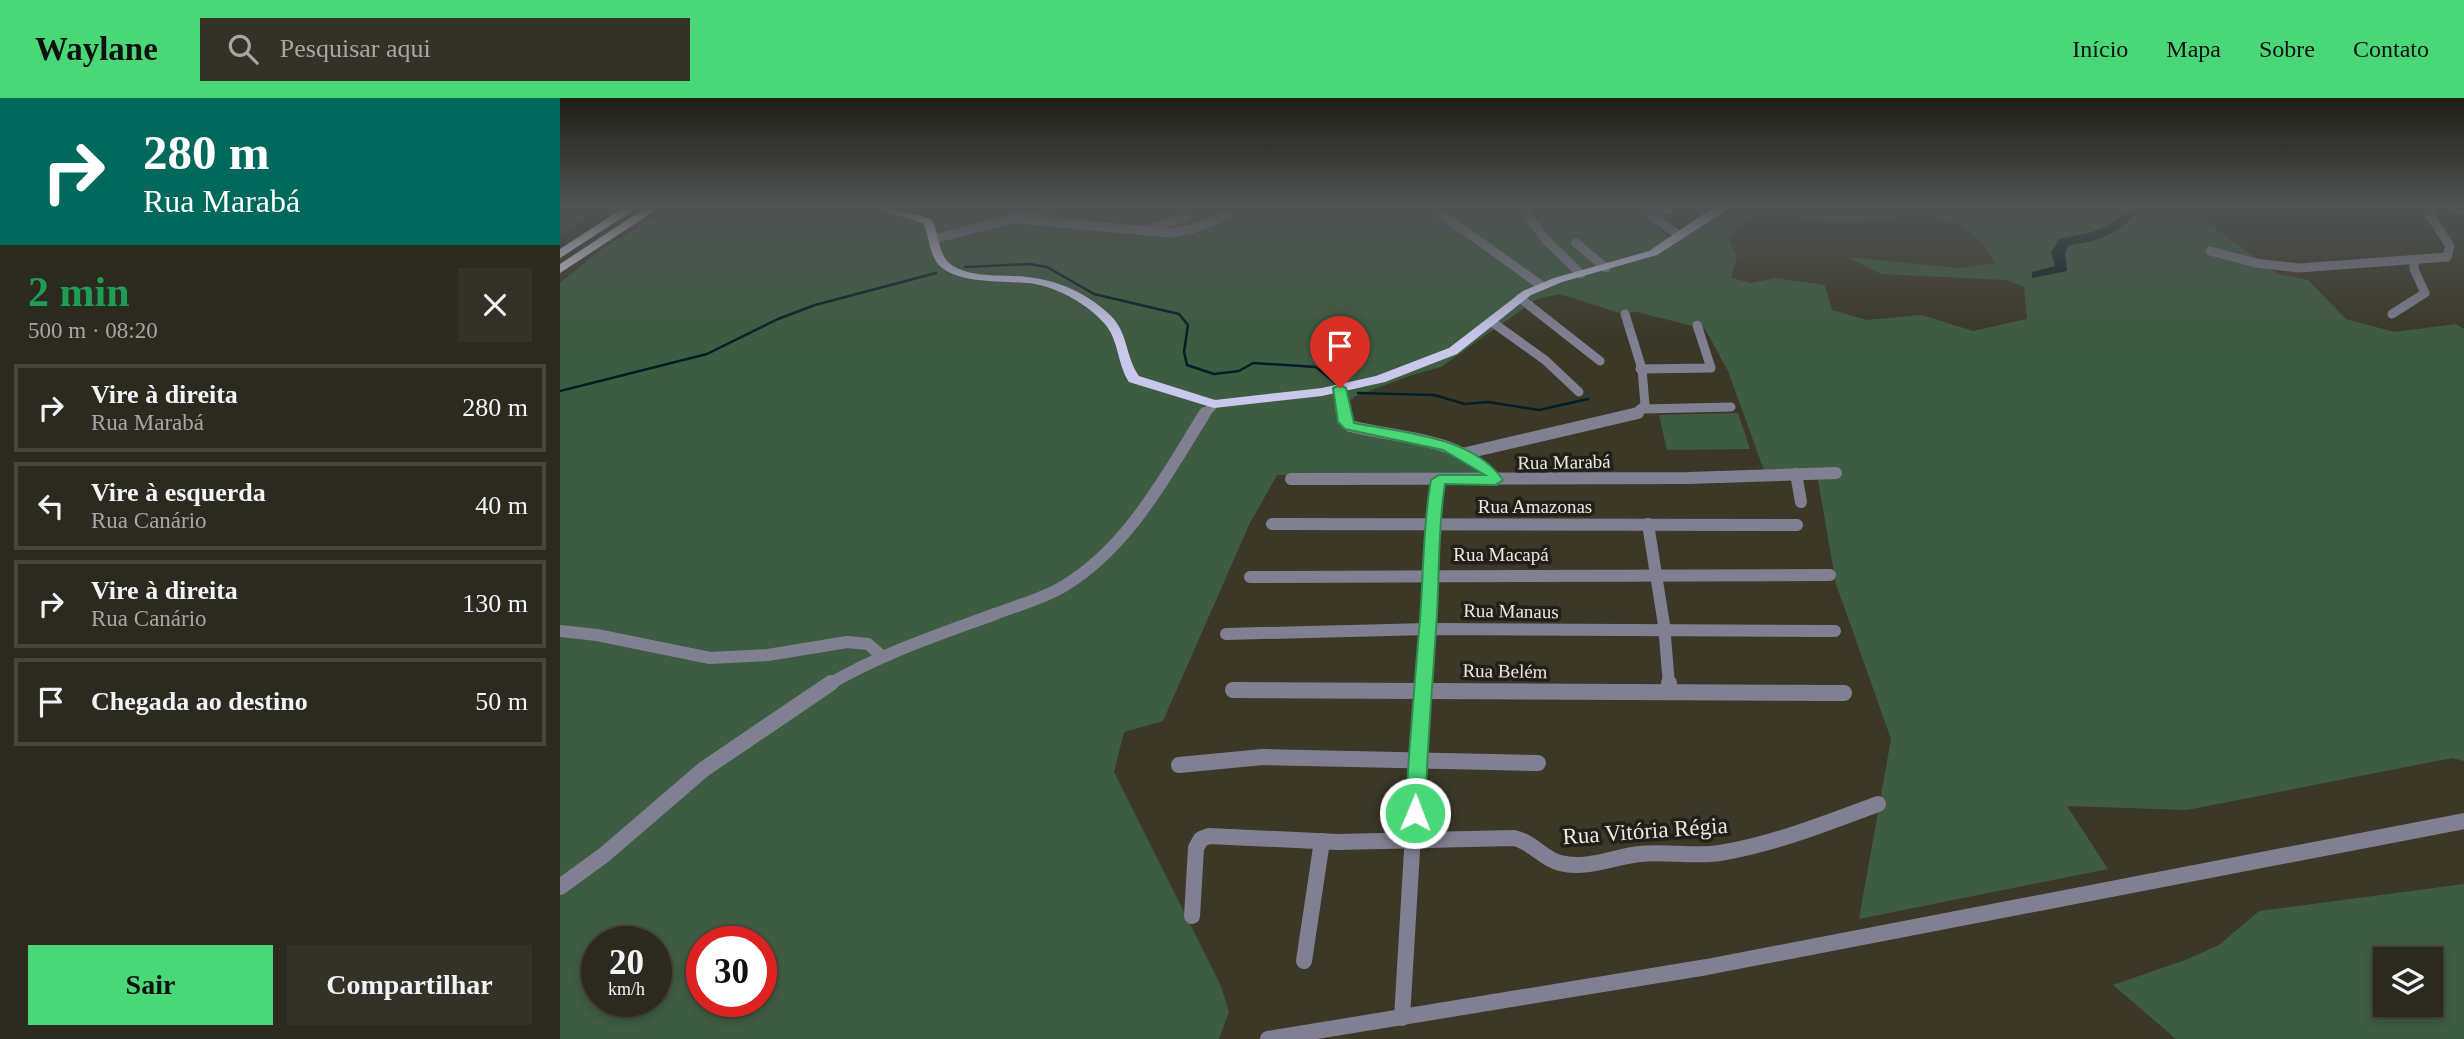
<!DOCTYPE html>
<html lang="pt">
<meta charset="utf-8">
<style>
body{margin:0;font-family:Georgia,serif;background:#343227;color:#f1f3f6;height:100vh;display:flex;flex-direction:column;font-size:26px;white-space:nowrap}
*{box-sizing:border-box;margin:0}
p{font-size:23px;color:#a6a7a4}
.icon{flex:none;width:38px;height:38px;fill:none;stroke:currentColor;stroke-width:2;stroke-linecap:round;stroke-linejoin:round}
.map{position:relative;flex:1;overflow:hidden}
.side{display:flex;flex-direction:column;background:#2c2a1e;width:560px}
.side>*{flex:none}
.hud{background:#00695c;color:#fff;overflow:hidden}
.controls{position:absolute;left:1813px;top:849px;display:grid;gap:14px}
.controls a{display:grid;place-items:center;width:70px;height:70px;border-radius:0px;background:#2c2a1e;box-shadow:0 4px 10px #0003,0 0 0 2px #48463c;font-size:35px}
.speed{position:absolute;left:21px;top:828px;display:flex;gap:14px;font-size:35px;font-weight:700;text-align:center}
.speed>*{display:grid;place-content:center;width:91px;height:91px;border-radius:50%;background:#2c2a1e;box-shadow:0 4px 10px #0003,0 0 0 2px #48463c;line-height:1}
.speed small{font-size:18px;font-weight:400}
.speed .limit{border:10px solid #d22;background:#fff;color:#111}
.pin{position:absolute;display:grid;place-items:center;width:60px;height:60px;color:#fff;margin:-72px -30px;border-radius:50% 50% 50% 0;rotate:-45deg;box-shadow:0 0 7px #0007}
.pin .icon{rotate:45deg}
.me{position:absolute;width:77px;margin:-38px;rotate:1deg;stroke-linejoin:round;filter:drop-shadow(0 0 5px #0008)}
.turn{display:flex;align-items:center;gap:24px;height:147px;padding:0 28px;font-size:32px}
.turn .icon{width:91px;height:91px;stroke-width:2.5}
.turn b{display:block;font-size:49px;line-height:60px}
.round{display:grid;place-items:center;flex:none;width:74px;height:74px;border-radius:0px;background:#343227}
.headline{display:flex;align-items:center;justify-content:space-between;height:119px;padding:0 28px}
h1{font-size:42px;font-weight:700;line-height:52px;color:#1e9e55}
.action{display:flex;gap:14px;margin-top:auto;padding:14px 28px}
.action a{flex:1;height:80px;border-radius:0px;background:#49d778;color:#111;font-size:28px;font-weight:700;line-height:80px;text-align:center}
.action a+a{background:#343227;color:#f1f3f6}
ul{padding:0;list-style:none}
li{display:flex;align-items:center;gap:21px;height:88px;margin:0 14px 10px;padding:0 14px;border:4px solid #48463c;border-radius:0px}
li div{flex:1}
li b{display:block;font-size:26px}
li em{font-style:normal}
header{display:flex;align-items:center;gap:42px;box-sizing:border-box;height:98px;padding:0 35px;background:#49d778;color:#111}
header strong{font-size:33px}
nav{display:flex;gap:38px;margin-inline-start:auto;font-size:24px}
.search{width:490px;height:63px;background:#343227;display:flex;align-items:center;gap:18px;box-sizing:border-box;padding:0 24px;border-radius:0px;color:#a6a7a4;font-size:26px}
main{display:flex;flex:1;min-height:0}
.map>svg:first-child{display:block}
.green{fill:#3e5c42;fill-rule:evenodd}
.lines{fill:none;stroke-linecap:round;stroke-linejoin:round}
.stream{stroke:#041e26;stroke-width:2.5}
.river{fill:#041e26;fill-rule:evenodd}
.minor-far2{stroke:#808092;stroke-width:9}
.minor-far1{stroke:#808092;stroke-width:12}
.minor{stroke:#808092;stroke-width:16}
.major{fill:#c9c8ec;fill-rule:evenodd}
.highway{fill:#e7e7f9;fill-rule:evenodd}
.route{fill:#49d778;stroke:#2f8c4e;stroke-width:2}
.labels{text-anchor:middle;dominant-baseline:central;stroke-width:7;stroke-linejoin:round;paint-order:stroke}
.street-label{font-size:19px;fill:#ebe9df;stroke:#201f18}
.near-street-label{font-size:23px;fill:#ebe9df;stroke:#201f18}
</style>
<header>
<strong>Waylane</strong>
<div class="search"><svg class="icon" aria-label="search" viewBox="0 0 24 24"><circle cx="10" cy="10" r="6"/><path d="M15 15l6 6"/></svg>Pesquisar aqui</div>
<nav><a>Início</a><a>Mapa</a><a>Sobre</a><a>Contato</a></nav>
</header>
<main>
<section class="side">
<div class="hud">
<div class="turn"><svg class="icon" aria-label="right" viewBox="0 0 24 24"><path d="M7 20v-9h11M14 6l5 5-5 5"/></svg><div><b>280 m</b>Rua Marabá</div></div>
</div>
<div class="headline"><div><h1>2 min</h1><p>500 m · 08:20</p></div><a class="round"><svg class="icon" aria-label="close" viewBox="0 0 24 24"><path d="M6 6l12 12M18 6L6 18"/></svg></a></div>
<ul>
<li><svg class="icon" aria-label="right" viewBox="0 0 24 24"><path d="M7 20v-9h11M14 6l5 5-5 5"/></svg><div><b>Vire à direita</b><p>Rua Marabá</p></div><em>280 m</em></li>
<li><svg class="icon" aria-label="left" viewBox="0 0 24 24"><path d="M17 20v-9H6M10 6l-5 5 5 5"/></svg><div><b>Vire à esquerda</b><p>Rua Canário</p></div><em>40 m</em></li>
<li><svg class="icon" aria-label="right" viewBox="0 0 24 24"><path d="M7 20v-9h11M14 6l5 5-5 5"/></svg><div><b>Vire à direita</b><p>Rua Canário</p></div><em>130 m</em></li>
<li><svg class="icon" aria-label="arrive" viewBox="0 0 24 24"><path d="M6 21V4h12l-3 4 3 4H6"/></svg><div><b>Chegada ao destino</b></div><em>50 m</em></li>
</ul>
<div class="action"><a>Sair</a><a>Compartilhar</a></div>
</section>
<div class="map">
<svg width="1904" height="941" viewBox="0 0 1904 941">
<rect width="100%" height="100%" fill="#3b3828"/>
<g class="green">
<polygon points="0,110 40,110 0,136"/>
<path d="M111,110H1070L1116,144L1158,114L1172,110H1628L1718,176L1748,182L1786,221L1834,234L1896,226L1904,231V663L1892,660L1627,712L1507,708L1548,771L1299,821L1331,641L1276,486L1258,382L1206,378L1168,273L1145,231L1077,214L1059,215L1000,196L977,201L881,269L852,277L796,298L781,309L784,333C817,339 910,349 926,379L717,377L689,427L603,623L564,634L554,674L661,888L669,914L659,941H0V185L43,150ZM1207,114C1233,117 1262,124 1288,123C1349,120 1400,100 1435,165L1400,170L1286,159L1322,176L1447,182L1464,189L1467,221L1413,233L1362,217L1307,222L1272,212L1265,187L1215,180L1191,185L1171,180L1177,158L1168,140L1182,124ZM37,844H96V903H37ZM142,844H201V903H142Z"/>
<polygon points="1178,315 1190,351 1107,352 1099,317"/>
<path d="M1904,786V941H1616L1553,887L1625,862L1659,847L1699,813ZM1825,861H1871V906H1825Z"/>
</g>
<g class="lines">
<g class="stream">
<polyline points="405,169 470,166 487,169 534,196 619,216 628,227 624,254 627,267 654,276 679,273 693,265 756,269 775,285"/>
<polyline points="0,293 147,256 218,221 255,207 376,175"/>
<polyline points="798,295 874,297 905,306 928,304 979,312 1028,301"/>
</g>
<path class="river" d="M1567,110H1579C1562,135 1539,144 1509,147L1505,155L1507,173L1472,180V174L1495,168L1491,155L1499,141C1526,135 1549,134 1567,110Z"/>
<g class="minor-far2">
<polyline points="449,110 456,121 610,135 632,131 668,117"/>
<polyline points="873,110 982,188"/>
<polyline points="961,110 986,142 1021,176"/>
<polyline points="1081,110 1120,138"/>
<polyline points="1897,110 1900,112"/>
<polyline points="1089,115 1110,110"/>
<polyline points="592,131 625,118 626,114 620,110"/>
<polyline points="374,141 495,110"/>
<polyline points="1016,145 1046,170"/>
<polyline points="1650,153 1696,165 1739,170 1887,159 1890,148 1865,110"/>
<polyline points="960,200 1040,263"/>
<polyline points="1065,216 1082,271 1085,307 1073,317"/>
<polyline points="1832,216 1865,195 1854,171 1854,163"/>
<polyline points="932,224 985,262 1019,294"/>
<polyline points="1080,271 1151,270 1137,227"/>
<polyline points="780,290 784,317"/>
<polyline points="1083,311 1171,309"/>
<polyline points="644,317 654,306"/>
</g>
<g class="minor-far1">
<path d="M784,315L785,324L790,328C840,341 900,338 935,382"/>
<polyline points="902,356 1078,315"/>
<polyline points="1236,376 1241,404"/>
<polyline points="731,381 1129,380 1276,375"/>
<polyline points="712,426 1237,427"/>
<polyline points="1088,426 1104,527 1109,587"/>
<polyline points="690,479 1270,477"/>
<polyline points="0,533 37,537 150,560 208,557 287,544 308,546 322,558"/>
<polyline points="666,536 868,531 1275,533"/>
<path d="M268,587C320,556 378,537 435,516C458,507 483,501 504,488C569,449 606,377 645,315"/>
<path d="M861,587C869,519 866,450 879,382"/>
</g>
<g class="minor">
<polyline points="1109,585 1110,594"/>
<polyline points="673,592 1284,595"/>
<polyline points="619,667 703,659 978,665"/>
<polyline points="0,789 44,757 144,671 271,585"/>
<path d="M632,818L636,750L641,741L649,738L778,744L954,740C973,744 983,761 1000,765C1026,772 1054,759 1079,756C1106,753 1133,759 1160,755C1214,746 1267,725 1318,706"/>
<polyline points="744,863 762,743"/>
<polyline points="842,920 862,585"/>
<polyline points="708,941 1147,869 1904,723"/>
</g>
<path class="major" d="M314,110H331L371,121C379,133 378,155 389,165C408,181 444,176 467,179C499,182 531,197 553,220C568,237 566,260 579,278L655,302L762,290L816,278L889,250L963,193L994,180L1089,153L1145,115L1156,110H1170L1097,157L1002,184L971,197L897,256L825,284L762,298L654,310L569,284C557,266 559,241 544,225C527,206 500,191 475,186C449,182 402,187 381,169C369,159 370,139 363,125Z"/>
<g class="highway">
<polygon points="63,110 77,110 0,160 0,151"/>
<polygon points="85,110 99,110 0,175 0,166"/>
</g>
</g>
<linearGradient id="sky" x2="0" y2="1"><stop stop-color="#201f16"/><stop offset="0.45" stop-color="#4f5353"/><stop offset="1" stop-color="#4f5353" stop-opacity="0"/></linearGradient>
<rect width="1904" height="242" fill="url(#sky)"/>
<path class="route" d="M780,287L786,290L794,325C842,335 913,338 943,382L935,387L885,386C877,435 880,483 876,532C872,593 867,654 865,715L862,721L855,724L848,721L845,715C849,654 854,593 859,532C864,481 862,432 871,382L879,377H925L883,352L785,331L778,324L773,290Z"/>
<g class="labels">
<g class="street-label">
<text transform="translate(1004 364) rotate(-1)">Rua Marabá</text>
<text x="975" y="408">Rua Amazonas</text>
<text x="941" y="456">Rua Macapá</text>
<text transform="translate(951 513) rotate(1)">Rua Manaus</text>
<text transform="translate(945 573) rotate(1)">Rua Belém</text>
</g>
<g class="near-street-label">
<text transform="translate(1085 733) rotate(-4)">Rua Vitória Régia</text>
</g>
</g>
</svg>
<div class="controls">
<a><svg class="icon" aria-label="layers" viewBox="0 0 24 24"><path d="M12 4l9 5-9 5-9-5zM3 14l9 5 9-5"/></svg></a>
</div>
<div class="speed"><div>20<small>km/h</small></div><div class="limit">30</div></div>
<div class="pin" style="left:780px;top:290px;background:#d93025"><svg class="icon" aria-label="arrive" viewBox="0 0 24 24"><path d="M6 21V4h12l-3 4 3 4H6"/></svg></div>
<svg class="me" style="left:855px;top:715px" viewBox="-20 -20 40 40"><circle r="17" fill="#49d778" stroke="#fff" stroke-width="3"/><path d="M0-11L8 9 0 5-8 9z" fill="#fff"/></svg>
</div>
</main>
